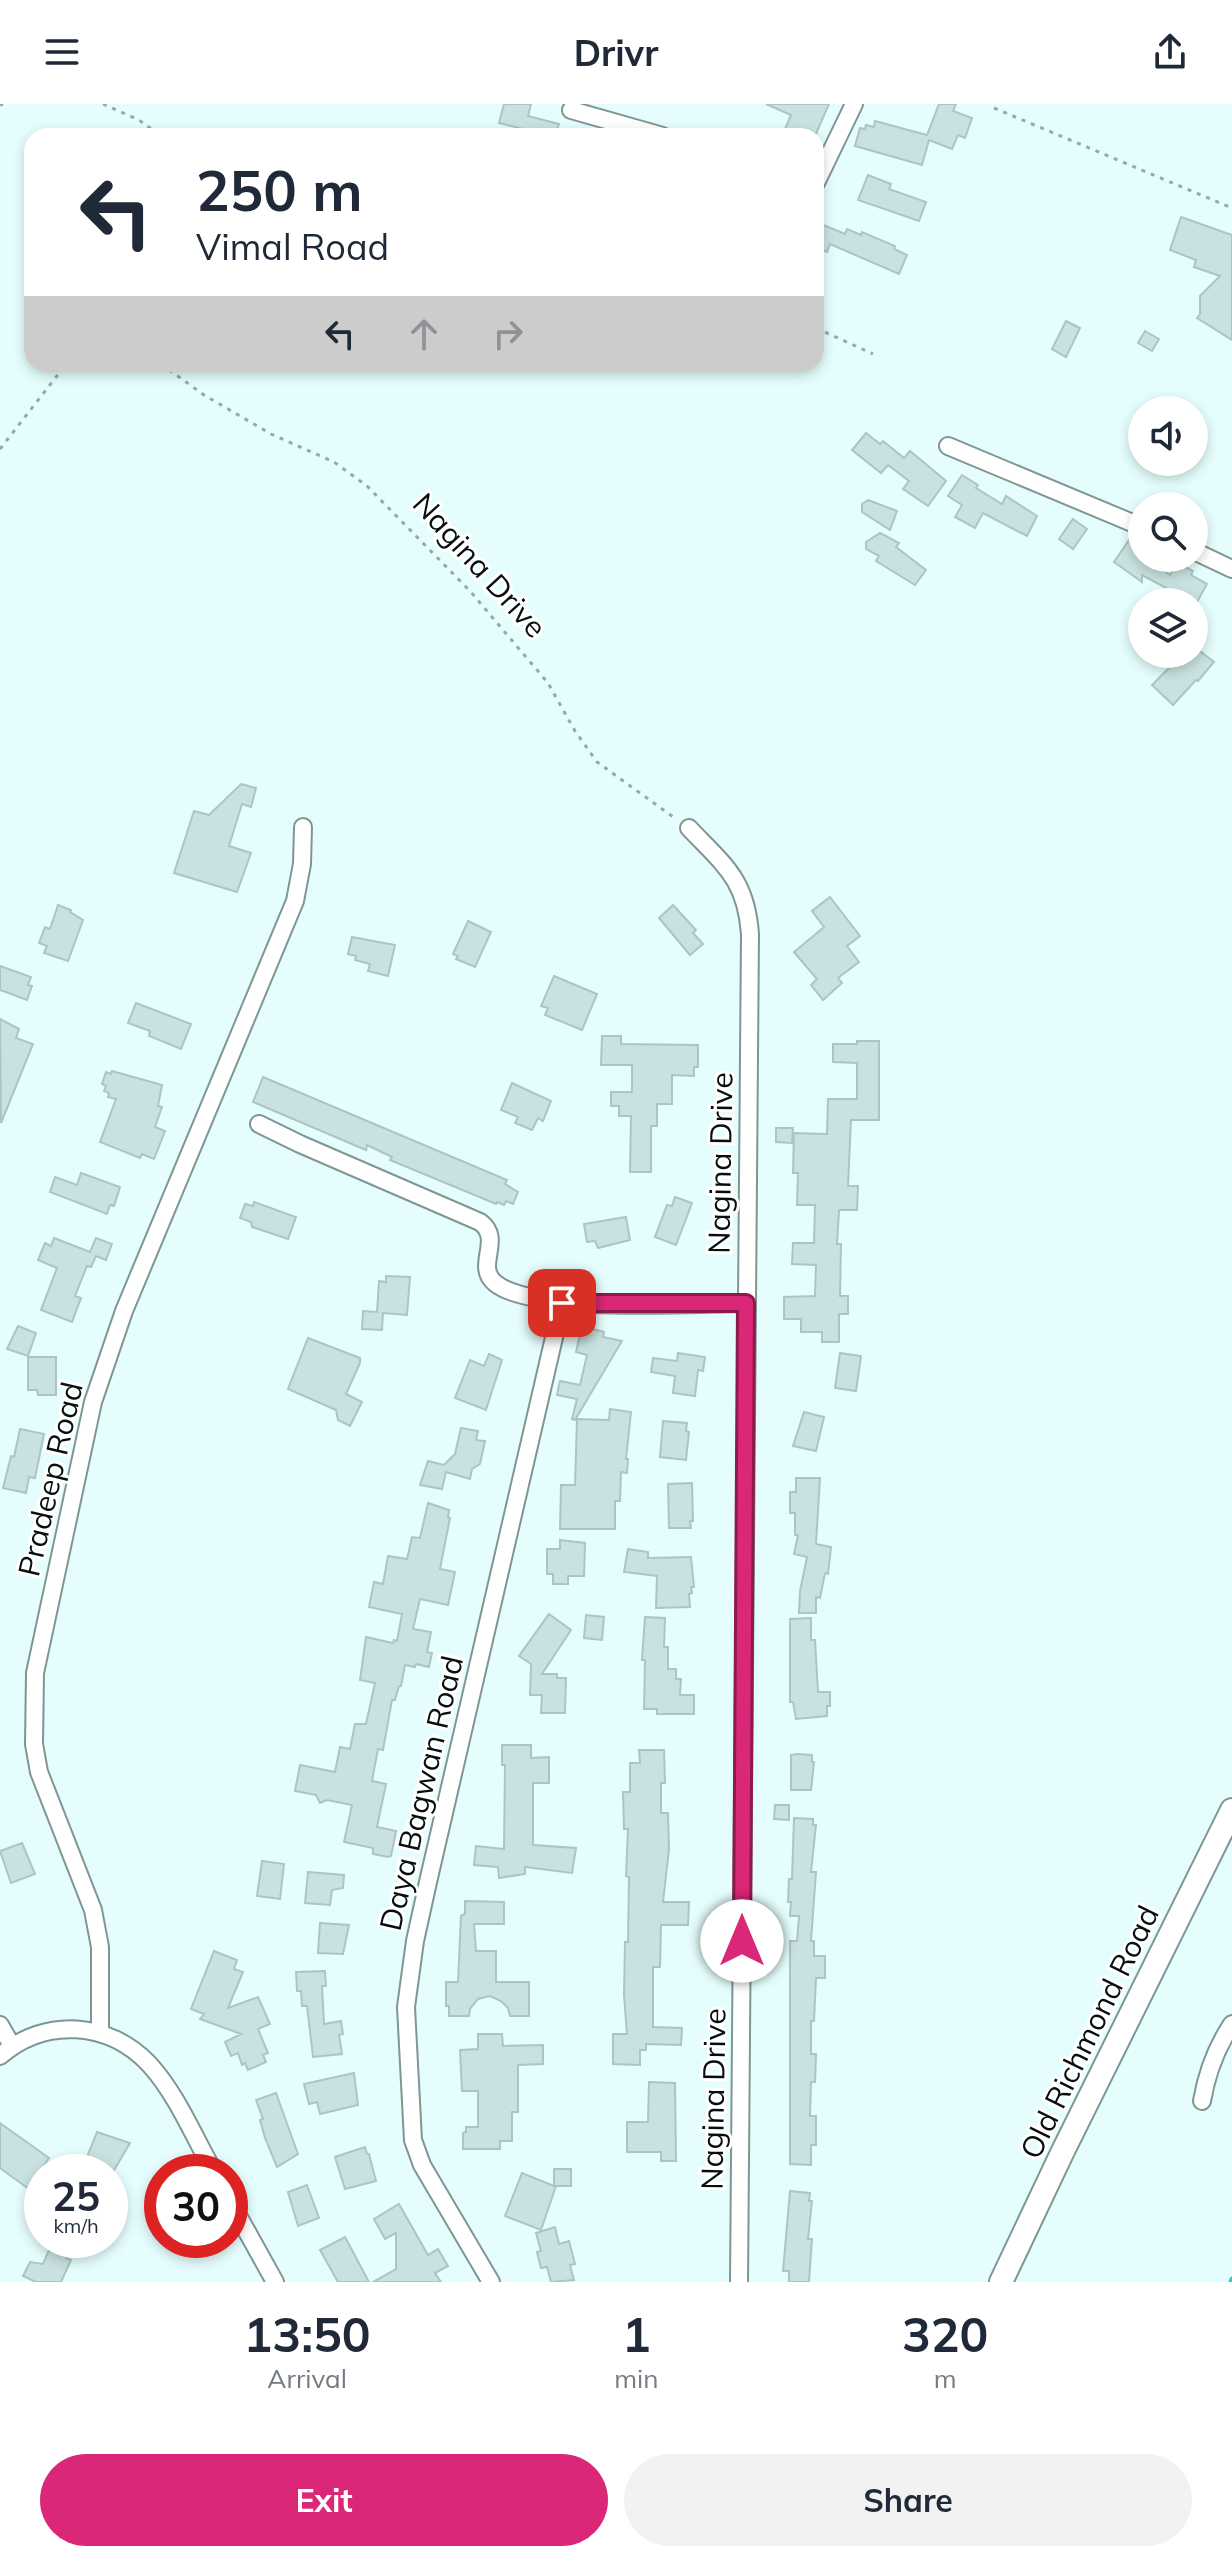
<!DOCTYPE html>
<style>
body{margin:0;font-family:Mulish,sans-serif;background:#f2f2f3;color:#1f2937;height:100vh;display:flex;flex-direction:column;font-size:30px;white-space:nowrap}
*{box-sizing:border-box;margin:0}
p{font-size:26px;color:#747a83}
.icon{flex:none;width:44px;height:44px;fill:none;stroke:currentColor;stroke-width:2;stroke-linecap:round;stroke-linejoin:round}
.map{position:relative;height:2178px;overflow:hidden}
.sheet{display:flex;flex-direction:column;background:#fff;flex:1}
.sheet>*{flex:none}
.top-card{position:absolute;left:24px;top:24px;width:800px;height:244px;border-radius:24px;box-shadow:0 4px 12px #0003;background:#fff;color:#1f2937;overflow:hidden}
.controls{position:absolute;left:1128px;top:292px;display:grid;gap:16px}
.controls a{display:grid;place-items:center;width:80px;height:80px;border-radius:50%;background:#fff;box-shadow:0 4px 12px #0003;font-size:40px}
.speed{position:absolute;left:24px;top:2050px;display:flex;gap:16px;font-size:40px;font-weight:700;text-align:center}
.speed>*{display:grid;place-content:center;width:104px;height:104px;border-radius:50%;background:#fff;box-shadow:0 4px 12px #0003;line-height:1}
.speed small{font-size:20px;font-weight:400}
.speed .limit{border:12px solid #d22;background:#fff;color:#111}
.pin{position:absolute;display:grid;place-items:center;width:68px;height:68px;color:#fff;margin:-34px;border-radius:16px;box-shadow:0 4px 12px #0006}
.me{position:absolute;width:88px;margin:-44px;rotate:0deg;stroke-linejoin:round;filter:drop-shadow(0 0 6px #0008)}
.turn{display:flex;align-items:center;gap:28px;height:168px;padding:0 40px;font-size:36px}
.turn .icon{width:104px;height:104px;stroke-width:2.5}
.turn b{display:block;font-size:56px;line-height:68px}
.lanes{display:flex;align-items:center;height:76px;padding:0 40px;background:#0003;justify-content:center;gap:40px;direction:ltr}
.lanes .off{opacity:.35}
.eta{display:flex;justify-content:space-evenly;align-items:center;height:136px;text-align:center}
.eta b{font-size:48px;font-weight:700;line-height:56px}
.button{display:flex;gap:16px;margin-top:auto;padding:16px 40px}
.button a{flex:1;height:92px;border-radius:48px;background:#db2777;color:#fff;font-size:32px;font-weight:700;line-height:92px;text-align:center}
.button a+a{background:#f2f2f3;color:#1f2937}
header{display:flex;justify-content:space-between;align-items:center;height:104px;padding:0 40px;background:#fff;font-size:36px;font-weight:700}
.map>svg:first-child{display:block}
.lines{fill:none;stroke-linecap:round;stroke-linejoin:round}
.stream{stroke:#28ccc8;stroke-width:5}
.building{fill:#c9e2e1;stroke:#acc5c3;stroke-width:2}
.minor-casing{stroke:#7e9694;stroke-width:20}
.tertiary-casing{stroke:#7e9694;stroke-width:26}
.path{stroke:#96a9a9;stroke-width:3;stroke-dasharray:4 6;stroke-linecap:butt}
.minor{stroke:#fff;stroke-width:16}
.tertiary{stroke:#fff;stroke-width:22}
.route-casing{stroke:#8e194d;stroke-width:20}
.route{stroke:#db2777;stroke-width:14}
.labels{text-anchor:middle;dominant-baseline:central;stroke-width:6;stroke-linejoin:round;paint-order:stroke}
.street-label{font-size:30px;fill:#060e0e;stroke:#fff}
</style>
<header><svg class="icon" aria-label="menu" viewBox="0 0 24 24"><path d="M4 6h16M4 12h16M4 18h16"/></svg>Drivr<svg class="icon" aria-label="share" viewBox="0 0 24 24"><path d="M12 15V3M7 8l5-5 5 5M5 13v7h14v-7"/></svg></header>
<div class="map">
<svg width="1232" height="2178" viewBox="0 0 1232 2178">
<rect width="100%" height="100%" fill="#e5fefd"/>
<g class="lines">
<polyline class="stream" points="1231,2178 1232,2175"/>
</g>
<g class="building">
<polygon points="504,0 531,0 528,12 559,20 555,32 530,32 531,27 499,19"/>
<polygon points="766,0 829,0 815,32 782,32 791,11"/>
<polygon points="939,0 956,0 953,7 972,14 965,34 958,31 952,45 929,36 922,61 855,42 860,24 865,25 866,21 874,23 875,17 927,31"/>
<polygon points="868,71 891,80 889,85 926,98 919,117 858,96"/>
<polygon points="1181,113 1232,131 1232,236 1197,214 1200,210 1200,192 1220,172 1194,163 1196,156 1170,146"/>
<polygon points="816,118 845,130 847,125 861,131 862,128 895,142 894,145 907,151 899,170 830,140 827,148 816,143"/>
<polygon points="1066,217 1080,224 1066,253 1052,245"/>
<polygon points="1145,227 1159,235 1152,247 1138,239"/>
<polygon points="866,329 880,340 883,337 904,354 910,347 946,377 928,402 903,385 909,377 888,361 881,369 852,346"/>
<polygon points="962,371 978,381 976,384 1002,400 1006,392 1037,412 1027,432 983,409 975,424 955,413 962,401 948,392"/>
<polygon points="868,396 897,407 890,426 862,408 862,400"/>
<polygon points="1073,415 1087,425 1073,445 1059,435"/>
<polygon points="880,429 899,439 896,443 926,466 915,481 876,457 879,452 866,445 866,438"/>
<polygon points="1129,436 1142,446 1142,454 1147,454 1170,471 1177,459 1193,467 1191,471 1207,480 1196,500 1142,471 1142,478 1114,458"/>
<polygon points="1196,544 1214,558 1198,577 1196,576 1173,601 1152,581 1183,550 1194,550"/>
<polygon points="241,680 256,684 251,703 242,700 229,742 251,749 237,788 174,769 194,707 209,711"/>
<polygon points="830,793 860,832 847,842 859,858 838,874 842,879 823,896 811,881 817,875 794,848 824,823 812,807"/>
<polygon points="58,801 71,806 70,808 83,816 68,857 44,849 47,842 39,839 45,823 50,825"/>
<polygon points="673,801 696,826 693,829 703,840 690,851 659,814"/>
<polygon points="468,817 491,828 475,863 456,855 458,852 453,850"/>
<polygon points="352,833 395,841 388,872 368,867 370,860 355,856 356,852 348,850"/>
<polygon points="0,862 31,873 28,881 32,882 27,896 0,886"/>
<polygon points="554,872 597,890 582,926 545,911 548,904 541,902"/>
<polygon points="136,899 191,920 181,945 149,932 150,927 128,919"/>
<polygon points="0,915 19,925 16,934 33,940 1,1019"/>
<polygon points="602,932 621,932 621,940 698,941 698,963 694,963 694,972 672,971 672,1000 657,1000 657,1022 651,1022 651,1068 630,1068 631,1012 619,1012 619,1002 611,1002 611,988 632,988 632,961 601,961"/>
<polygon points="857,937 879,937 879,1016 851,1016 848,1082 858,1082 857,1106 839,1106 837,1140 841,1140 840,1192 848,1192 848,1210 839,1210 839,1238 822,1238 822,1228 801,1228 801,1215 784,1215 784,1193 815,1192 816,1161 792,1160 793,1139 814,1139 815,1101 797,1101 798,1069 793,1069 794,1029 827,1030 828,995 857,995 857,959 833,958 833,940 857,940"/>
<polygon points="112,967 162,981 158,1002 162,1003 155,1023 165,1027 154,1055 142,1050 140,1054 100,1038 116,995 108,993 109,989 104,987 106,982 102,980 106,968 111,970"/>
<polygon points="263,973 507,1076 505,1080 518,1088 513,1100 506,1097 504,1101 497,1098 496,1100 390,1056 392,1053 367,1041 366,1046 253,998"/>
<polygon points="512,979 551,997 543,1017 538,1014 532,1026 515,1019 518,1013 501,1006"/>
<polygon points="776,1024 793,1024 792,1039 776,1038"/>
<polygon points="81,1069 120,1083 114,1102 110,1101 107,1110 50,1088 55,1073 77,1081"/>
<polygon points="675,1093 692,1099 676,1141 655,1133 667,1101 672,1102"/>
<polygon points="254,1098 296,1113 288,1135 252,1123 251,1118 240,1114 245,1100 253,1102"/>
<polygon points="626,1113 630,1136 598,1144 595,1137 587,1138 584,1120"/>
<polygon points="54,1134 90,1148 96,1134 112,1140 106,1156 96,1152 91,1163 87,1162 75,1192 81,1194 72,1218 41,1206 57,1164 38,1156 45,1139 51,1142"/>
<polygon points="386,1172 410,1173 407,1211 383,1209 382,1226 362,1225 363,1207 377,1208 379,1177 386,1178"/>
<polygon points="18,1222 36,1229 28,1252 7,1245"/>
<polygon points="582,1222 604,1228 603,1233 622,1237 575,1316 572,1315 577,1295 557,1291 560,1277 580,1281 587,1251 576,1248"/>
<polygon points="308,1234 360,1254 360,1259 346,1290 362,1298 350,1322 338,1316 336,1306 288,1285"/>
<polygon points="678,1249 705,1253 703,1267 698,1266 695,1292 673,1289 675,1272 651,1268 653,1254 677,1257"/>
<polygon points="840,1249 861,1252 856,1287 835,1284"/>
<polygon points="489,1250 502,1256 486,1306 455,1294 470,1256 484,1262"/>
<polygon points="28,1253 56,1253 56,1291 38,1291 37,1286 28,1286"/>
<polygon points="610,1305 631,1308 626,1355 628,1355 627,1369 621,1368 620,1397 615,1397 615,1425 560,1425 561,1381 575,1381 577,1315 609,1316"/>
<polygon points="804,1308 824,1313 816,1347 793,1342"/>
<polygon points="663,1317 687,1319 686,1327 689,1328 686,1356 660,1353"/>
<polygon points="461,1324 478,1327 476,1336 485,1337 480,1360 472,1365 470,1375 446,1368 442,1385 420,1381 428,1357 444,1361 455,1350"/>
<polygon points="20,1325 44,1330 35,1374 29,1373 26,1389 3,1384 11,1352 14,1353"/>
<polygon points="796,1374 820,1374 816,1440 831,1443 828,1470 825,1469 820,1494 816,1493 816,1509 799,1509 800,1487 807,1453 794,1450 798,1431 795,1431 795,1409 790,1409 790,1388 796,1388"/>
<polygon points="692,1379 693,1417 690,1417 691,1424 669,1424 668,1380"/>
<polygon points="428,1399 449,1406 448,1413 450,1414 440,1465 455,1468 448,1501 420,1495 413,1525 431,1528 427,1548 432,1549 429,1563 416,1560 415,1563 405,1561 401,1582 399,1582 395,1596 392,1596 383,1646 378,1645 372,1677 386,1680 377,1723 396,1727 391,1752 388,1753 373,1750 373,1744 344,1738 352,1701 327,1696 320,1699 316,1691 295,1687 300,1661 335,1668 340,1643 350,1645 355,1620 366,1620 375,1579 360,1576 366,1533 393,1539 394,1536 397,1537 402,1510 369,1503 374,1478 383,1480 388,1452 407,1455 412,1433 420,1434"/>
<polygon points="560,1436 585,1439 584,1472 568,1472 568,1480 553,1480 553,1470 547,1470 547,1445 560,1445"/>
<polygon points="628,1445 648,1448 648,1454 691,1453 694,1483 691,1483 692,1489 689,1490 690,1503 656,1504 657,1472 624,1468"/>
<polygon points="549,1510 571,1526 542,1570 557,1570 557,1574 566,1574 565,1609 541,1609 542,1591 530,1591 531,1560 519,1552"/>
<polygon points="586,1511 604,1513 602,1536 584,1534"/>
<polygon points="645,1513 665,1514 664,1543 668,1543 668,1565 676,1565 676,1575 681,1575 680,1591 694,1591 694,1610 657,1610 657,1605 644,1605 645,1556 642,1556"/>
<polygon points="811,1514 811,1536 815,1536 818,1588 830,1588 830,1602 827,1602 827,1612 796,1615 793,1598 790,1598 790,1515"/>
<polygon points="502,1641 531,1641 531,1654 549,1653 549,1679 533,1679 533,1741 576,1744 572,1769 525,1763 525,1770 499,1774 498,1763 474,1761 476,1742 504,1745 505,1661 502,1661"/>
<polygon points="639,1646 664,1646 665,1679 661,1679 661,1709 668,1709 669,1745 663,1798 689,1798 688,1821 661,1821 660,1863 653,1863 653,1923 682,1924 681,1941 646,1940 646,1946 640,1946 640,1961 613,1960 613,1930 627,1930 624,1891 625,1838 628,1838 629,1773 626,1772 628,1725 624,1725 623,1688 630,1688 630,1659 640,1659"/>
<polygon points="797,1650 812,1651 812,1658 814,1658 811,1686 791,1686 791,1651"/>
<polygon points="775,1701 789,1701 789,1716 774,1715"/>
<polygon points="794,1714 813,1715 813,1721 816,1721 811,1768 816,1768 811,1837 814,1837 814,1852 825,1852 825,1874 816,1874 814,1917 811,1917 811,1950 816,1950 815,1978 811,1978 810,2012 816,2012 816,2041 811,2041 811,2061 790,2060 790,1837 797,1837 799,1812 790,1812 791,1798 788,1798 789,1775 792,1775"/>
<polygon points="22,1739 35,1770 11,1779 0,1747"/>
<polygon points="262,1757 284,1760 280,1795 257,1792"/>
<polygon points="308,1768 344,1771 343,1784 332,1786 330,1801 305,1799"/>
<polygon points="465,1797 504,1798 504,1820 474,1820 476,1847 496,1847 496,1878 529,1878 529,1912 510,1912 508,1904 501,1897 490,1892 478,1895 470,1905 469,1912 449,1912 449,1902 446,1902 446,1878 458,1878 461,1812 465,1810"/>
<polygon points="320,1819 349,1821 343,1850 318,1849"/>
<polygon points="214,1847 237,1856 234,1865 243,1868 228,1904 258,1893 270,1920 258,1925 268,1949 263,1951 266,1958 248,1966 245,1959 242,1961 238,1949 231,1952 225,1938 241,1930 200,1915 204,1910 191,1905"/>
<polygon points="325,1867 326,1882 322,1882 324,1920 341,1917 343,1930 339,1931 342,1950 313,1953 307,1902 302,1902 301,1887 297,1887 296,1868"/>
<polygon points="478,1930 502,1930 503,1942 543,1941 543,1960 518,1961 518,2008 512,2008 512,2037 500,2037 500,2045 463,2045 463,2029 466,2028 466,2023 478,2023 478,1987 462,1987 460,1946 478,1945"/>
<polygon points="354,1969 358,2001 320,2010 317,1998 309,2000 304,1980"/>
<polygon points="649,1978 675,1979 676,2057 661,2057 661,2048 627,2048 627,2018 648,2018"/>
<polygon points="276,1989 298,2050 277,2063 265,2034 260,2016 263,2015 256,1996"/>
<polygon points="0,2019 49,2054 29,2085 0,2064"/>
<polygon points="97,2028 130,2039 113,2068 81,2068"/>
<polygon points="365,2043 367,2050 369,2050 376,2077 345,2085 335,2053"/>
<polygon points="554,2065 571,2065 571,2082 556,2082 541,2126 505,2112 522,2069 554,2082"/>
<polygon points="307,2081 319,2114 298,2122 288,2088"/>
<polygon points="790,2087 810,2089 809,2097 812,2097 808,2135 812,2135 809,2178 789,2178 789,2167 783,2167"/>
<polygon points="399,2100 428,2151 438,2145 448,2162 435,2169 441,2178 373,2178 396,2165 396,2129 385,2135 374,2115"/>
<polygon points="555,2123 559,2140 569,2137 575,2160 570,2161 574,2176 551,2178 547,2163 541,2164 537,2148 541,2147 536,2129"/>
<polygon points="345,2133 369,2178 338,2178 320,2146"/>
<polygon points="52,2139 69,2146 66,2154 71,2156 61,2178 36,2178 23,2172 30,2158 43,2160"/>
</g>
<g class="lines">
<defs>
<g id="minor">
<polyline points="571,6 663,32"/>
<polyline points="816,79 854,0"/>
<polyline points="948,342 1142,423"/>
<polyline points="1194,447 1232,465"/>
<path d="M689,724C724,761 746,775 750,830L739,2178"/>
<path d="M259,1020L300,1040L480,1118C504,1135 474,1162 495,1179C532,1210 693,1199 746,1199"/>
<polyline points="0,1921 12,1942"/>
<polyline points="100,1928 100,1843 93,1806 39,1668 34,1640 35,1569 93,1298 124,1207 295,797 302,760 303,723"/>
<path d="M0,1952C45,1913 109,1917 150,1961C177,1991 194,2033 214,2068"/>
<path d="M1202,1997C1207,1968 1216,1944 1232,1920"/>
<polyline points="230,2097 275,2178"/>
<polyline points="491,2178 422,2061 413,2036 406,1903 415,1837 428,1778 562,1199"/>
</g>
<polyline id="tertiary" points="1001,2178 1062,2049 1232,1706"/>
</defs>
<use href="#minor" class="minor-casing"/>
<use href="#tertiary" class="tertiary-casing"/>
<g class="path">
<polyline points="103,0 139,16 161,32"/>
<polyline points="0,1 3,0"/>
<polyline points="994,4 1232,104"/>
<polyline points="816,224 873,250"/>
<polyline points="161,260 204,291 271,330 334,358 367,382 470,487 548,579 575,627 597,658 676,715"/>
<polyline points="0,345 60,268 75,260"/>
</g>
<use href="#minor" class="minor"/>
<use href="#tertiary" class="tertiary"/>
</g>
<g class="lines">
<defs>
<polyline id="route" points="562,1199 746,1199 742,1837"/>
</defs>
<use href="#route" class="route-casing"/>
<use href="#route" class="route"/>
</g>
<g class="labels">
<g class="street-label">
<text transform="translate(480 461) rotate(48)">Nagina Drive</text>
<text transform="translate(720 1059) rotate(-89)">Nagina Drive</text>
<text transform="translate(50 1375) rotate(-77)">Pradeep Road</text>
<text transform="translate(421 1689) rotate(-77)">Daya Bagwan Road</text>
<text transform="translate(1089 1928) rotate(-64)">Old Richmond Road</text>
<text transform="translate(713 1995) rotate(-89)">Nagina Drive</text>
</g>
</g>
</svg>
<div class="controls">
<a><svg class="icon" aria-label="sound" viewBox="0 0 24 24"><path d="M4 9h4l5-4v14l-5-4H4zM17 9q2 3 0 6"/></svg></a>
<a><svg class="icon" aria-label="search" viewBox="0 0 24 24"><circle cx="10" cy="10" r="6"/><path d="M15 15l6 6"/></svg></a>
<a><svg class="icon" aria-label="layers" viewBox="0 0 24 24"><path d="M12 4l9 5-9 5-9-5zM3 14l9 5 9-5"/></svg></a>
</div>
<div class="speed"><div>25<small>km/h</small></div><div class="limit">30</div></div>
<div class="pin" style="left:562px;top:1199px;background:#d93025"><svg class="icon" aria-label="arrive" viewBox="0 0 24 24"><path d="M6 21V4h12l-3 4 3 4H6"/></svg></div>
<svg class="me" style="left:742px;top:1837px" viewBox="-20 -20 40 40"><circle r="19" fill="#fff"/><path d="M0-13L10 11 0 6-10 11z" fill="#db2777"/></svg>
<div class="top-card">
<div class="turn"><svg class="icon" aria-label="left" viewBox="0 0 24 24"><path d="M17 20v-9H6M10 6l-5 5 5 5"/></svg><div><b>250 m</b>Vimal Road</div></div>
<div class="lanes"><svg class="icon" aria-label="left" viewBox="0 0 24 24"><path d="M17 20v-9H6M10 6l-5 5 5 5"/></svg><svg class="icon off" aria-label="ahead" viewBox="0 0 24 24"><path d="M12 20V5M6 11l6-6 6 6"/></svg><svg class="icon off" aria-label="right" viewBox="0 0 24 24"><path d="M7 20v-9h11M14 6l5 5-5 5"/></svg></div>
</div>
</div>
<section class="sheet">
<div class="eta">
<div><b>13:50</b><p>Arrival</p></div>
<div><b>1</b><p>min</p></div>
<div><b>320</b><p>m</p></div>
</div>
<div class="button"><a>Exit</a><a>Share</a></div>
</section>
